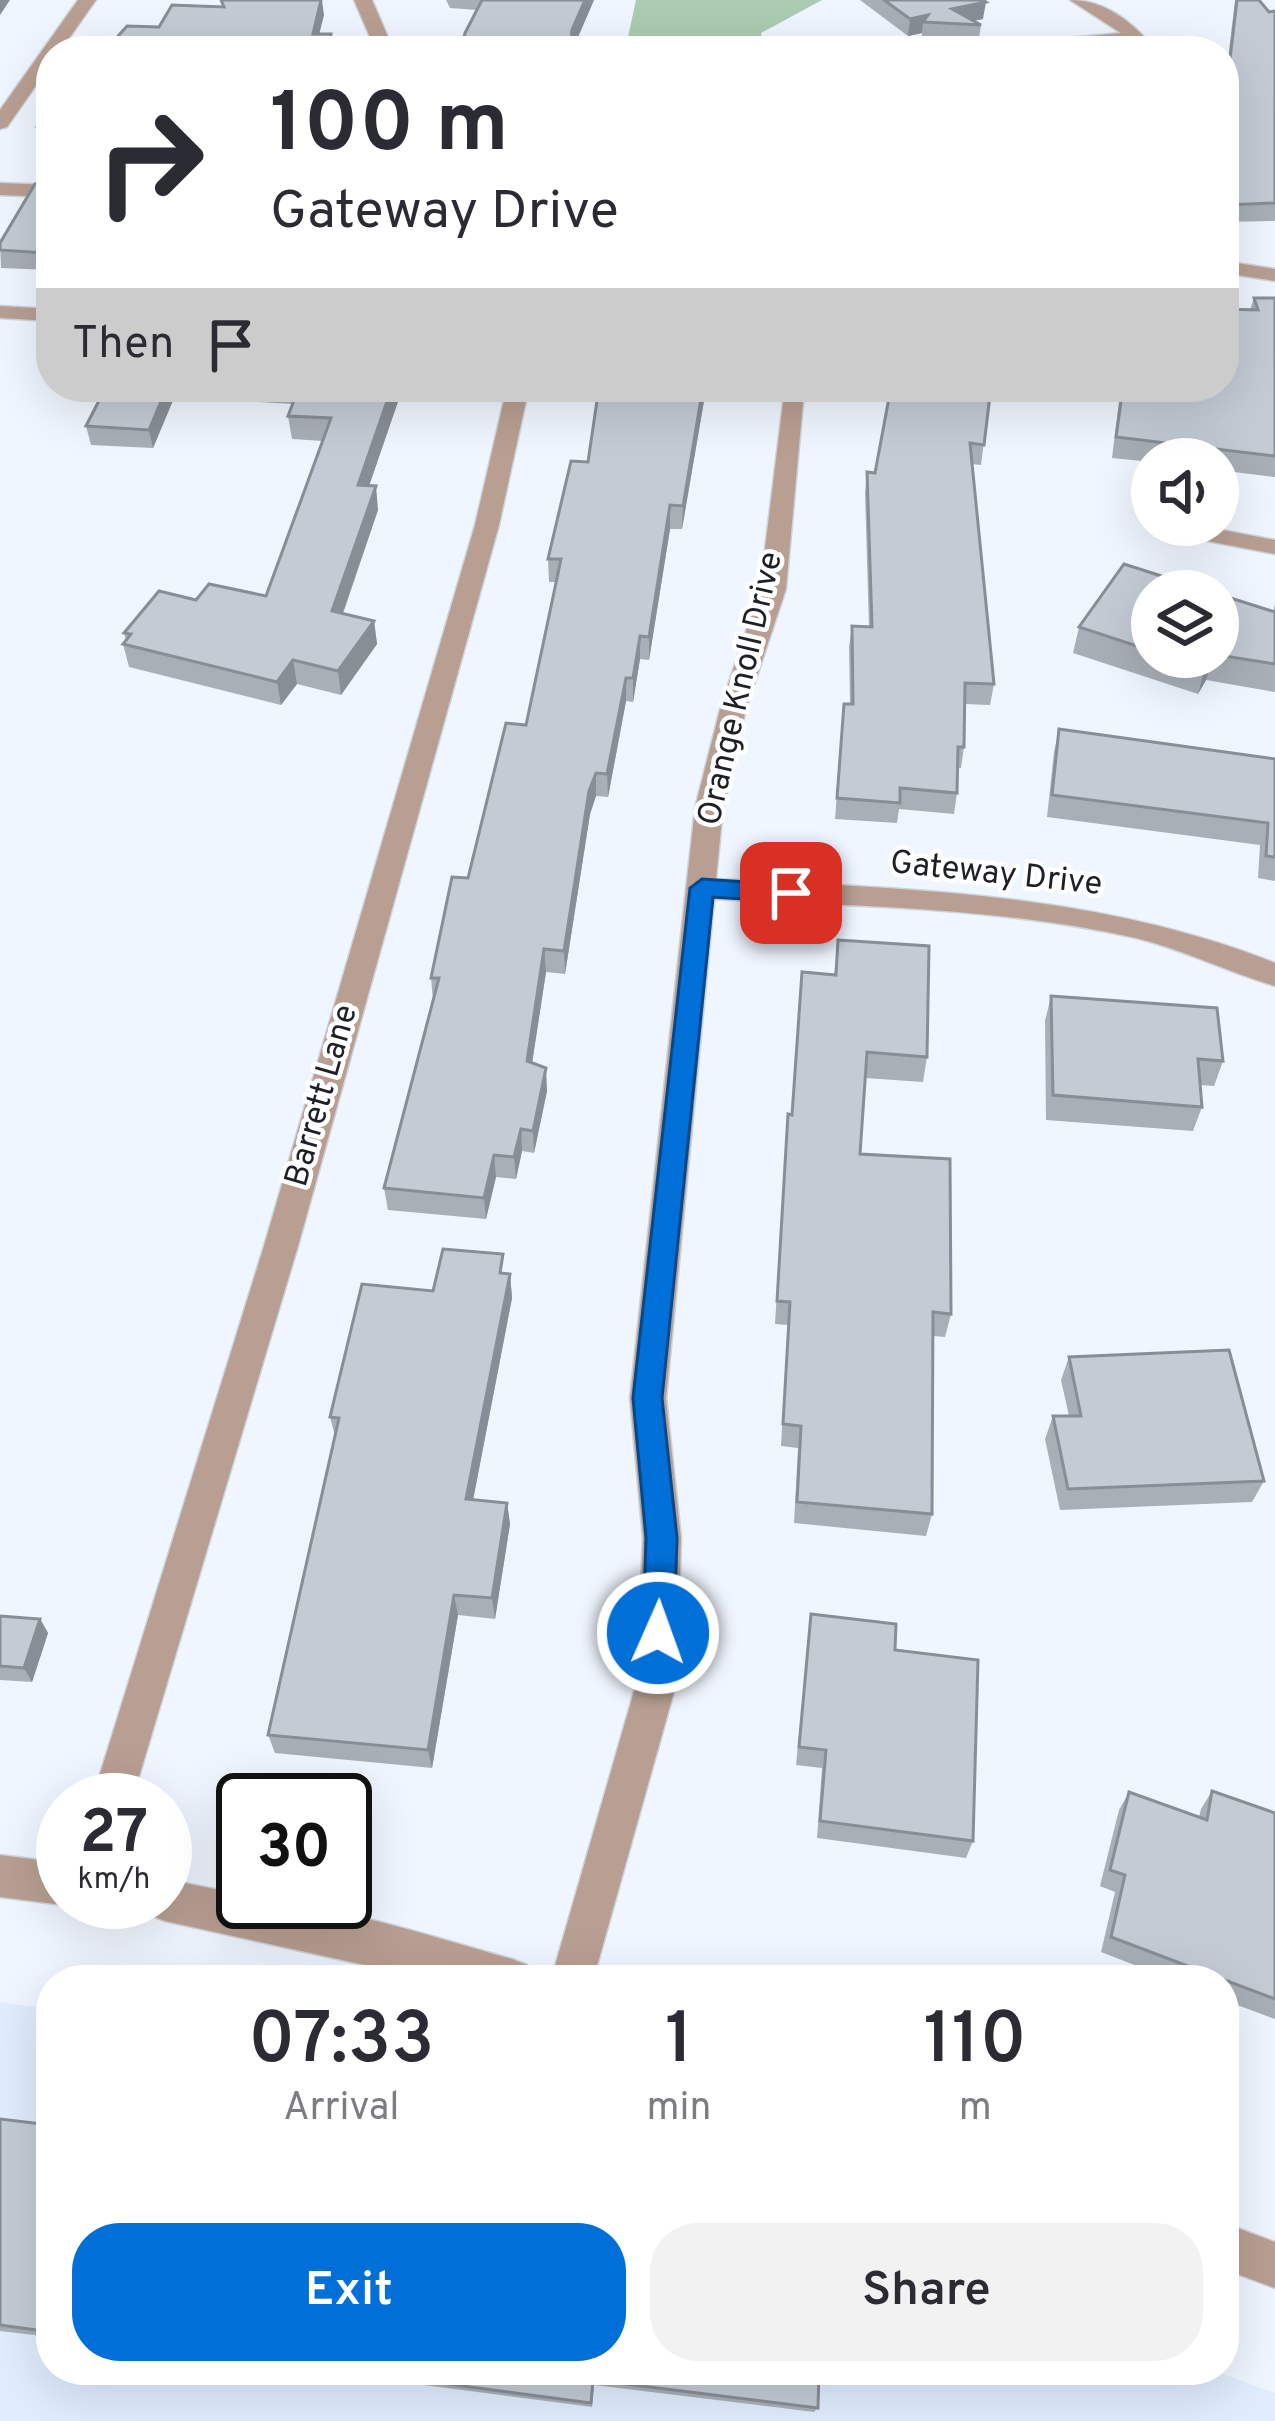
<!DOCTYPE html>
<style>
body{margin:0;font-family:Overpass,sans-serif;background:#f2f2f3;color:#2b2b33;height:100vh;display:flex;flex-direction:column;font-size:45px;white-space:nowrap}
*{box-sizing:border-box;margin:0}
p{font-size:39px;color:#7c7c81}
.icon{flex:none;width:66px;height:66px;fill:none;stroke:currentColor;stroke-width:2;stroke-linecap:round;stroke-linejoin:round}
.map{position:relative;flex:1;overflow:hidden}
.details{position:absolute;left:36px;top:1965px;width:1203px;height:420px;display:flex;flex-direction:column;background:#fff;border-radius:48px;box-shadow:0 12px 48px #0002}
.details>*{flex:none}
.banner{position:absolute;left:36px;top:36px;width:1203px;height:366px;border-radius:48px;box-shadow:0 12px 48px #0002;background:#fff;color:#2b2b33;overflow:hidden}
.tools{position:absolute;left:1131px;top:438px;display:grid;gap:24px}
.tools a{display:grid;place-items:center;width:108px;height:108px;border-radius:50%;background:#fff;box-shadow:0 12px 48px #0002;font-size:60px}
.speed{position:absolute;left:36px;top:1773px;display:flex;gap:24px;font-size:60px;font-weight:700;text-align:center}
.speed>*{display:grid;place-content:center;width:156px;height:156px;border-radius:50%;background:#fff;box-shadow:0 12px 48px #0002;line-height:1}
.speed small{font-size:30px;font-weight:400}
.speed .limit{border:6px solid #111;border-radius:18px;background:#fff;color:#111}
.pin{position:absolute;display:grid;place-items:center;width:102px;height:102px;color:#fff;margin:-51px;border-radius:24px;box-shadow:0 6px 18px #0006}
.me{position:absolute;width:132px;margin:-66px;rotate:2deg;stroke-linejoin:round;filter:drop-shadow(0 0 9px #0008)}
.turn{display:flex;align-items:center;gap:42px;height:252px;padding:0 36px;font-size:54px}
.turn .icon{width:156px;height:156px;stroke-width:2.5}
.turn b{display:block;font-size:84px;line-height:102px}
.then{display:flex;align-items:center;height:114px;padding:0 36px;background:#0003;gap:24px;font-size:45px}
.eta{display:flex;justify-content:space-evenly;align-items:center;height:204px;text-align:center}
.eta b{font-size:72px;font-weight:600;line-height:84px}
.action{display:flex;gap:24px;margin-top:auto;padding:24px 36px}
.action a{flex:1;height:138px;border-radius:48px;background:#0070d8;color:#fff;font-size:48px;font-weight:600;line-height:138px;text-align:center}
.action a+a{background:#f2f2f3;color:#2b2b33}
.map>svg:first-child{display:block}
.built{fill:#e0edfd}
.green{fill:#abccb1}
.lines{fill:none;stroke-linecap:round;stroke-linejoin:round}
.minor-casing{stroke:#ced4dc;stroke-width:3}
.tertiary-casing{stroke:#ced4dc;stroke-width:3}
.minor{fill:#b99f92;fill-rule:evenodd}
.tertiary{fill:#b99f92;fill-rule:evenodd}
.wall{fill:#a8afb7}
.shaded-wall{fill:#888e95}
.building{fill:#c3cbd5;stroke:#888e95;stroke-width:3}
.route{fill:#0070d8;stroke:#00498c;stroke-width:3}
.labels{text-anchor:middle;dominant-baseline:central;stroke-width:9;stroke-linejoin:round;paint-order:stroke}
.street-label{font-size:33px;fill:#1d2024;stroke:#fff}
</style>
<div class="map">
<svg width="1275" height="2421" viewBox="0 0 1275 2421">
<rect width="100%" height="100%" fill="#f0f6ff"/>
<polygon class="built" points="0,2002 51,2009 51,2370 1213,2370 1275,2393 1275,2421 0,2421"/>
<polygon class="green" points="636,0 822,0 761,33 764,51 625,51"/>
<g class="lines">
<defs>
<g id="minor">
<polygon points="78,0 96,0 60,51 51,51 51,64 7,127 0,129 0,110"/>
<polygon points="354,0 372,0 394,51 376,51"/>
<path d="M1070,0C1106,0 1133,23 1154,48L1138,51L1130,43C1082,47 849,63 819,43L828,38L975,47L1121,33Z"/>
<polygon points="0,183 51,185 51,197 0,195"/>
<polygon points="1224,261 1275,269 1275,281 1224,273"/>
<polygon points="0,306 51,309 51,321 0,318"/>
<polygon points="507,387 529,387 499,525 298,1246 132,1800 92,1800 264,1246 475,525"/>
<path d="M785,387L804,391L786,589L746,709L723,808L716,879C907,889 1095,892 1275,963V986C1228,972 1184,950 1136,938C998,907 855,906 714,899L666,1398L681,1538L677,1681L593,1980H551L637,1681L643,1538L630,1398L695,808L720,709L760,589Z"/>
<polygon points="1201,526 1275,540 1275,554 1192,538 1189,533"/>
</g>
<g id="tertiary">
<polygon points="0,1855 63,1863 63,1902 70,1902 63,1905 0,1897"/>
<path d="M165,1879L243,1895V1902C333,1902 425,1935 512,1959L527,1965L533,1980H433L165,1921L150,1915L145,1902H165Z"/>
<polygon points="1224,2223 1275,2242 1275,2288 1224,2269"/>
</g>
</defs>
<use href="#minor" class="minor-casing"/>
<use href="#tertiary" class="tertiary-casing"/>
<use href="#minor" class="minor"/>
<use href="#tertiary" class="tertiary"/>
</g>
<g class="wall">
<polygon points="446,0 594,0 572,51 477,10 450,8"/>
<polygon points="860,0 983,0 983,19 973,21 981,25 979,39 1026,51 938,51 939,40 922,39 922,33 908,36"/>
<polygon points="1235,0 1259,0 1269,12 1275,11 1275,221 1224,222 1224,93"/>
<polygon points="51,112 51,143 42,143 38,126"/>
<polygon points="51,157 51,270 1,268 0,243 50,183"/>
<polygon points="1254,298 1275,298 1275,477 1218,470 1218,459 1152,459 1152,462 1112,458 1120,393 1116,387 1224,387"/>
<polygon points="187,387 403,387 369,486 378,510 343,614 374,621 377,644 341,695 297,684 281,705 129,667 123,644 126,640 124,633 196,600 266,596 323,441 292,439 288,416 293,404 189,398"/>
<polygon points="991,387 981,465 972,464 994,684 990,705 965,704 964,747 961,768 958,768 957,793 954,814 899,809 897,823 835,819 844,704 850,704 849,647 852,626 869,627 865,493 867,472 875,473"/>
<polygon points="705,395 682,529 670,529 649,660 640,659 633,702 626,701 608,797 596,796 590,814 565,974 546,972 532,1063 547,1091 534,1153 522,1151 516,1179 496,1177 486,1219 388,1210 384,1188 433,1000 431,978 526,725 556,582 549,582 548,559 588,462"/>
<polygon points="174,398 153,448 91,445 86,426"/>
<polygon points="1152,591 1152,657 1218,657 1218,594 1273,612 1275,604 1275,692 1206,680 1198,694 1073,653 1079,627"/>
<polygon points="1059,729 1275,759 1275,881 1258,878 1260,845 1047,817 1054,752"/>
<polygon points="838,940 927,1057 923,1082 865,1078 860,1154 951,1314 945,1337 933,1336 932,1514 926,1536 794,1523 798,1448 781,1446 788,1325 775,1324 788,1114 791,1115 834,975"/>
<polygon points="1051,996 1223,1061 1214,1086 1200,1085 1202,1107 1193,1131 1046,1120 1045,1021"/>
<polygon points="505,1273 510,1274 512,1298 473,1500 507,1503 510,1524 495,1619 458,1615 432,1768 275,1753 268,1735 335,1436 330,1417 433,1291"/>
<polygon points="1069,1357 1264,1481 1252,1502 1060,1510 1045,1439 1053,1416 1069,1416 1061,1380"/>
<polygon points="811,1614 895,1650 973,1841 966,1858 817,1838 822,1768 796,1765"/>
<polygon points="0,1616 40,1619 48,1633 32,1682 0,1680"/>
<polygon points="1212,1791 1275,1813 1275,2019 1224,2000 1224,1980 1173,1980 1101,1952 1115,1892 1100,1886 1119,1810 1129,1792 1199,1817 1201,1809"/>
<polygon points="0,2119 51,2125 51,2337 0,2331"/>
<polygon points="309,2370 819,2370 818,2408 814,2412 594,2385 592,2407"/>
</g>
<g class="shaded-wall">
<polygon points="0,0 10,0 0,15"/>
<polygon points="322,0 324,15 315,51 313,34"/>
<polygon points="585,0 594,0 572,51 570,51 572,30"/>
<polygon points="986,2 983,19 959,24 952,9"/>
<polygon points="928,15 923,22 922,33 908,36 910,19"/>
<polygon points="51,244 51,270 46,253"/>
<polygon points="167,387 172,387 174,398 153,448 149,430"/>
<polygon points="392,387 403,387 361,509 358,485"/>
<polygon points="703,387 705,387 705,395 682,529 683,506"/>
<polygon points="376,486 378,510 335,635 332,611"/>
<polygon points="670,505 670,529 649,660 649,637"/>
<polygon points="374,621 377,644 341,695 338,671"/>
<polygon points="640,636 640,659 633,702 633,678"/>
<polygon points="1213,657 1206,680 1198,694 1205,668"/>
<polygon points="293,660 297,684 281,705 277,682"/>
<polygon points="626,678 626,701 608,797 607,774"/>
<polygon points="596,773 596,796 590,814 565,974 564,951 589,791"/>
<polygon points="544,949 546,972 529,1083 527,1061"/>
<polygon points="546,1068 547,1091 534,1153 533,1131"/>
<polygon points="521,1129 522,1151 516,1179 514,1157"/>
<polygon points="494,1155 496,1177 486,1219 484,1198"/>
<polygon points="510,1274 512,1298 469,1521 466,1499"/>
<polygon points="507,1503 510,1524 495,1619 492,1598"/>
<polygon points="454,1595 458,1615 432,1768 428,1750"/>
<polygon points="40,1619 48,1633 32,1682 24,1668"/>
</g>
<g class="building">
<polygon points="221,0 321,0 313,34 331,34 326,51 105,51 127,26 159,27 172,5 224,7"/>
<polygon points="482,0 585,0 572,30 570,51 460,51 465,33"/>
<polygon points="884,0 983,0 986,2 952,9 981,25 923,22 928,15 910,19"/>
<polygon points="1237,0 1259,0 1269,12 1275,11 1275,203 1226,205 1224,201 1224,109"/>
<polygon points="1004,38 1026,51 954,51 939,40"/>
<polygon points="51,112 51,126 38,126"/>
<polygon points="51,156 51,244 46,253 0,250 0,243 35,184 50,183 47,163"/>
<polygon points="1254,298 1275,298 1275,456 1116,437 1123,387 1224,387 1224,309 1258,310"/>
<polygon points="106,387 167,387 149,430 86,426"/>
<polygon points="299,387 392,387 358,485 376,486 332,611 374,621 338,671 293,660 277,682 123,644 131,634 124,633 159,591 196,600 209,584 266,596 331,418 288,416"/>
<polygon points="599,387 703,387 683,506 670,505 649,637 640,636 633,678 626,678 607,774 596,773 589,791 564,951 544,949 527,1061 546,1068 533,1131 521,1129 514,1157 494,1155 484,1198 384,1188 439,978 431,978 452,877 468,878 506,723 526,725 561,559 548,559 571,461 588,462"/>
<polygon points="891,387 991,387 984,445 970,443 994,684 965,683 964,747 958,747 957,793 900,788 900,803 837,798 844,704 853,704 852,626 872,627 867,472 875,473"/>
<polygon points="1124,564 1208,591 1152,591 1152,651 1079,627"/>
<polygon points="1218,594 1275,612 1275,610 1275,664 1218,655"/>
<polygon points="1172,657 1212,657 1205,668"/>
<polygon points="1059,729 1275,759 1275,857 1266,856 1268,823 1052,795"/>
<polygon points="838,940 929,946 927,1057 867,1052 860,1154 950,1159 951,1314 933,1312 932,1514 797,1502 801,1426 783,1424 790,1302 777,1301 788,1114 792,1115 802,972 836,975"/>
<polygon points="1051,996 1217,1008 1223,1061 1198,1059 1202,1107 1053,1095"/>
<polygon points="443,1249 503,1254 500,1273 510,1274 466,1499 507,1503 492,1598 454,1595 428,1750 268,1735 339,1418 330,1417 362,1284 433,1291"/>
<polygon points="1229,1350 1264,1481 1068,1489 1053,1416 1081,1416 1069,1357"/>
<polygon points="811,1614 896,1624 895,1650 978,1660 973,1841 820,1821 826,1750 799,1747"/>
<polygon points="0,1616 40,1619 24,1668 0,1666"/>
<polygon points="1212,1791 1275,1813 1275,1999 1111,1937 1125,1875 1110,1870 1129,1792 1207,1820"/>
<polygon points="0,2119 51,2125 51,2332 0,2325"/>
<polygon points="343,2370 819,2370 818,2408 593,2380 591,2403"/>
</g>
<polygon class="route" points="702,879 791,885 803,893 791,902 713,897 662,1398 677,1538 674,1633 670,1644 658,1648 647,1644 643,1633 646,1538 633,1398 690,888"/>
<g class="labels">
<g class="street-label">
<text transform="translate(742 689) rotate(-77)">Orange Knoll Drive</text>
<text transform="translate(996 875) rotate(6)">Gateway Drive</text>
<text transform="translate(323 1096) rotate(-74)">Barrett Lane</text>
</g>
</g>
</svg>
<div class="tools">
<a><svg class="icon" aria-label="sound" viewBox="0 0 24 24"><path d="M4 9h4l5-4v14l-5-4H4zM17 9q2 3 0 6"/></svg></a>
<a><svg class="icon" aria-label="layers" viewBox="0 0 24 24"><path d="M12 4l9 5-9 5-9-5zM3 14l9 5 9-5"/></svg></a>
</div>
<div class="speed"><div>27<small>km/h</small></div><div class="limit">30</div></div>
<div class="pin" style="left:791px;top:893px;background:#d93025"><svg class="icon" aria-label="arrive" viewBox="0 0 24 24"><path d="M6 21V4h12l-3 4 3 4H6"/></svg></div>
<svg class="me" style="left:658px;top:1633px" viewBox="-20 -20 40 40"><circle r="17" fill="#0070d8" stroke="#fff" stroke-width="3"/><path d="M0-11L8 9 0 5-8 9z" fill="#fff"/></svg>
<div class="banner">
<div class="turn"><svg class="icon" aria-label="right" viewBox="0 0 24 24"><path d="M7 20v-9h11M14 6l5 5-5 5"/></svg><div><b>100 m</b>Gateway Drive</div></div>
<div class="then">Then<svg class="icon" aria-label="arrive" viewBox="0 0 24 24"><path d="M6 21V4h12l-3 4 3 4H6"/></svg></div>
</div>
<section class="details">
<div class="eta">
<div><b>07:33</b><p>Arrival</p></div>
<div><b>1</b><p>min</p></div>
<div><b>110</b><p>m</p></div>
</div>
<div class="action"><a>Exit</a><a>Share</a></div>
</section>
</div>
